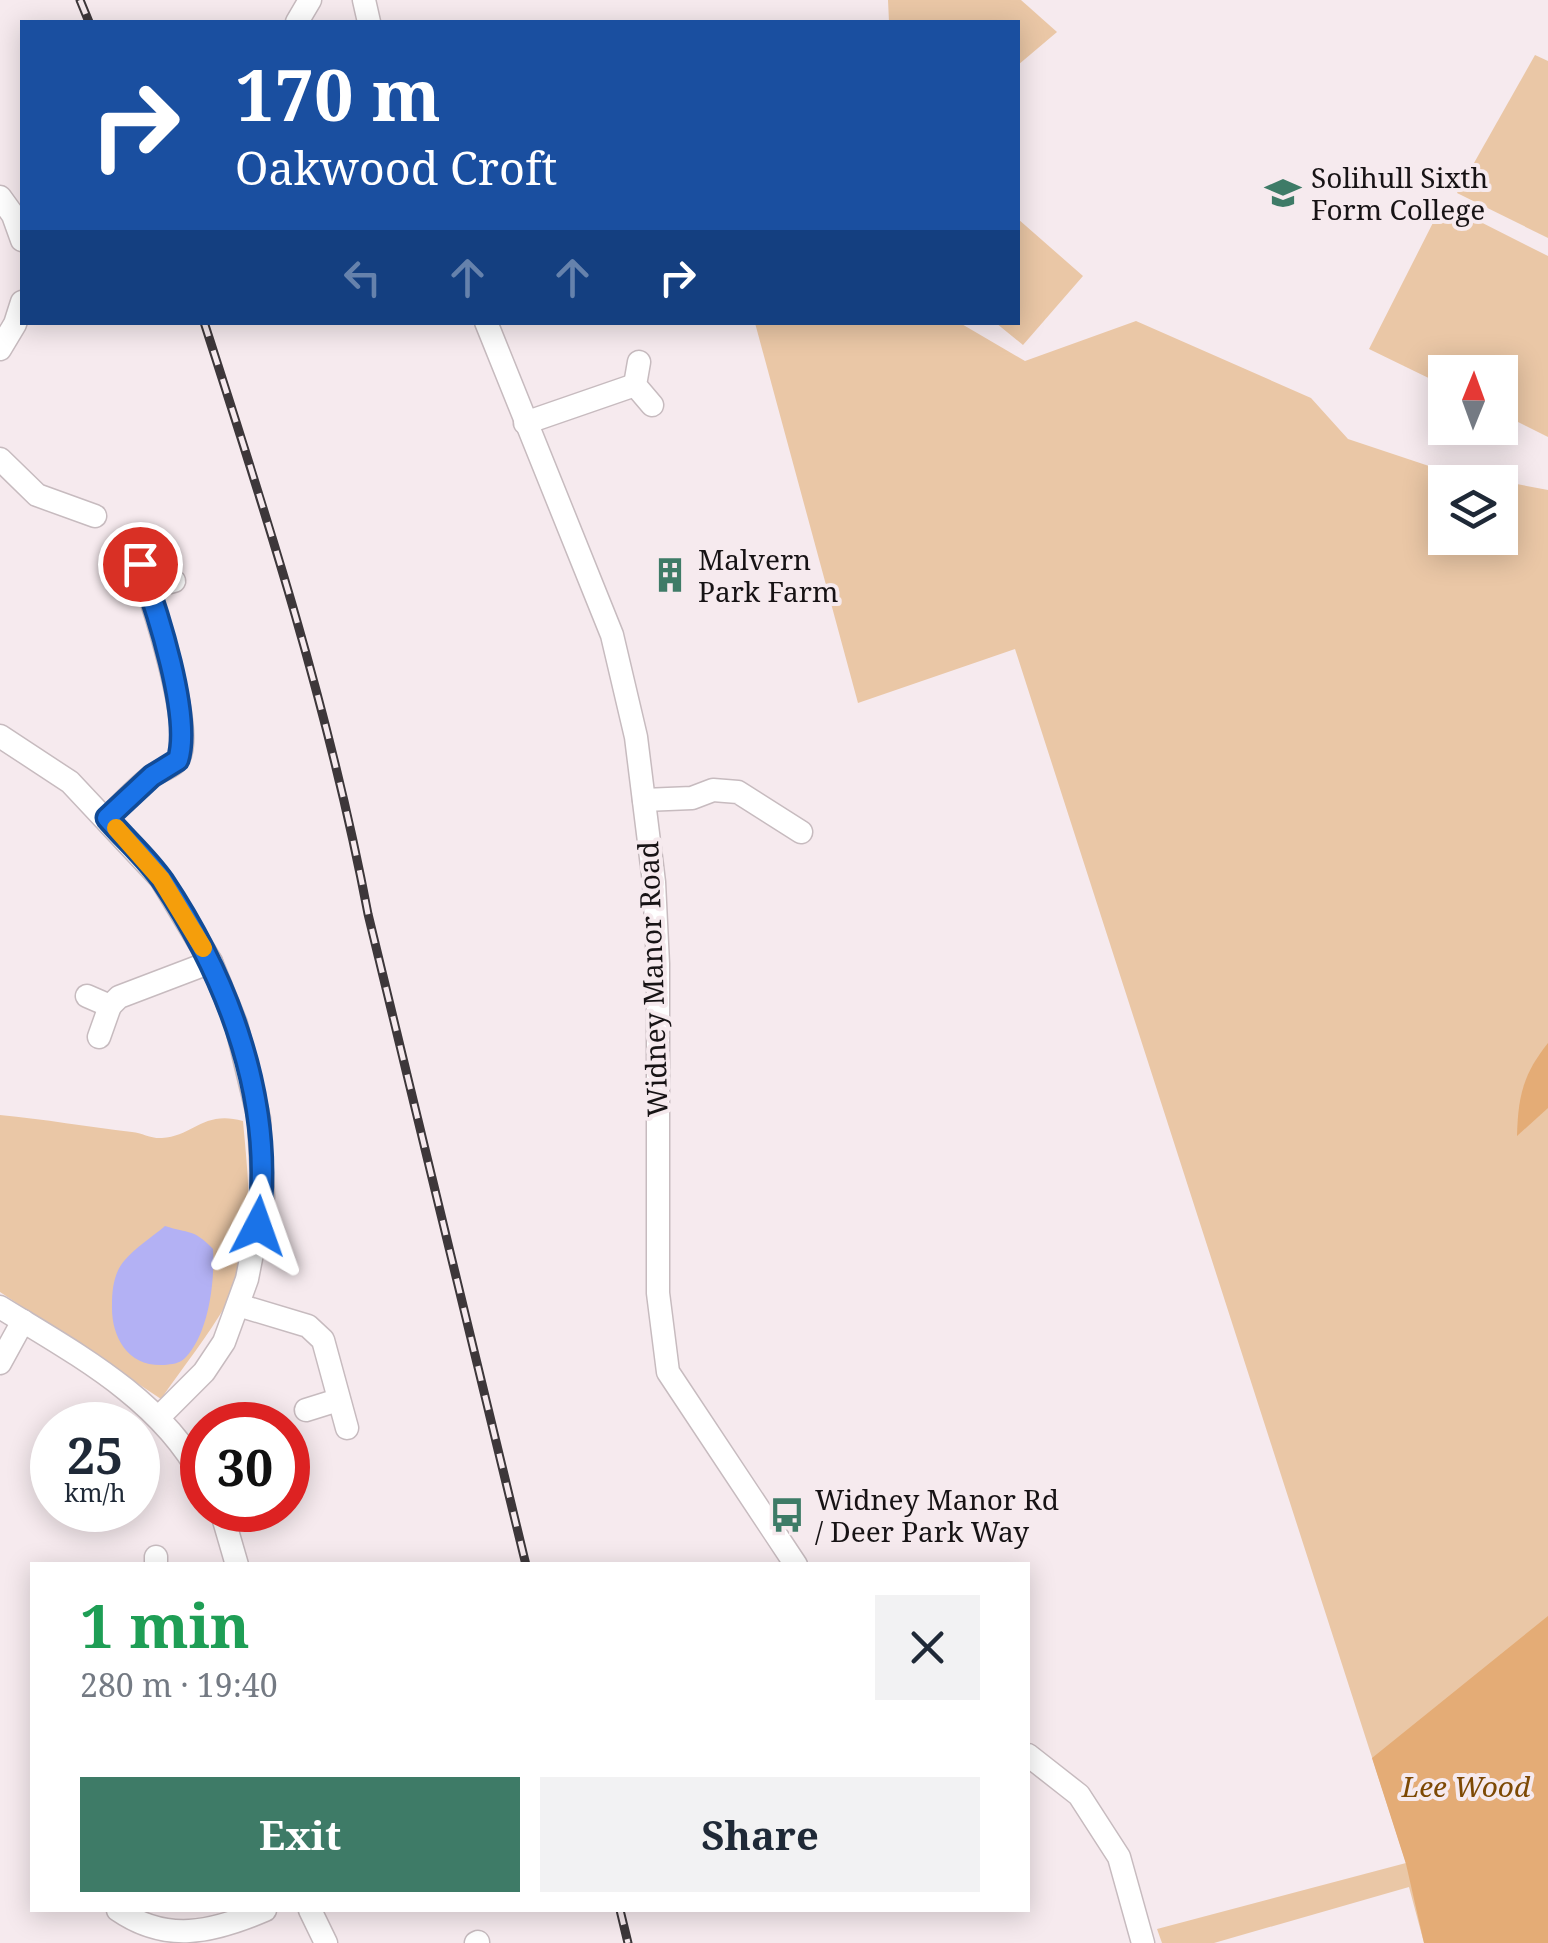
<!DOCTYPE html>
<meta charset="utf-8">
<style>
body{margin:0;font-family:"Noto Serif",serif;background:#f2f2f3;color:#1f2937;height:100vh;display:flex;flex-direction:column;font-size:38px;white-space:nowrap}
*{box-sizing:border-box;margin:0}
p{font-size:32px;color:#747a83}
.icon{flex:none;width:55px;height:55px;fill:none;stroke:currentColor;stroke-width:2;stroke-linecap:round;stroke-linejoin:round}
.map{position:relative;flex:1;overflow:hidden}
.sheet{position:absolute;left:30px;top:1562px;width:1000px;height:350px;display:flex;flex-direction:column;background:#fff;border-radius:0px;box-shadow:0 5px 25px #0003}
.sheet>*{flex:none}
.banner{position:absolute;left:20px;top:20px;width:1000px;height:305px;border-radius:0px;box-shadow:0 5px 25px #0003;background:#1a4fa0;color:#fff;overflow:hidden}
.needle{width:65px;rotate:1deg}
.buttons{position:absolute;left:1428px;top:355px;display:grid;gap:20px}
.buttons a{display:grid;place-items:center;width:90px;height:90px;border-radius:0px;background:#fff;box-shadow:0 5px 25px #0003;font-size:50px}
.speed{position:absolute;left:30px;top:1402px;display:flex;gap:20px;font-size:50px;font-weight:700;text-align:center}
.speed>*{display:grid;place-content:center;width:130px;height:130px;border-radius:50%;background:#fff;box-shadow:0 5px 25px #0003;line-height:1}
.speed small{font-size:25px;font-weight:400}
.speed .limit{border:15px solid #d22;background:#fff;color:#111}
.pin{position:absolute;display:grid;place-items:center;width:85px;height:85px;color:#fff;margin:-42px;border:5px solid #fff;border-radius:50%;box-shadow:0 2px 10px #0007}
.me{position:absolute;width:110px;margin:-55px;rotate:4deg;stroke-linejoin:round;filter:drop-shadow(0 0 8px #0008)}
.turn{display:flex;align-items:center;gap:35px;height:210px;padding:0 50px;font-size:45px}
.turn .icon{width:130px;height:130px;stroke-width:2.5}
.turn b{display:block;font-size:70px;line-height:85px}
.lanes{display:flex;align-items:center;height:95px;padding:0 50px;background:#0003;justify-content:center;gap:50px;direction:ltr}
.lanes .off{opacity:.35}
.round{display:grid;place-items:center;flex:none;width:105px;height:105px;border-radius:0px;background:#f2f2f3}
.headline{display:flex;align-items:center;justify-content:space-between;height:170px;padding:0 50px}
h1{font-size:60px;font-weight:700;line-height:75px;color:#1e9e55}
.button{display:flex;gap:20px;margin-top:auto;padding:20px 50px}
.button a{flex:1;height:115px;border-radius:0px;background:#3e7b67;color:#fff;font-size:40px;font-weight:700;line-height:115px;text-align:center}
.button a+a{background:#f2f2f3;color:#1f2937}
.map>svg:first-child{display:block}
.green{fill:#eac7a6;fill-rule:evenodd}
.forest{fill:#e4ac76}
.water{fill:#b3b1f4}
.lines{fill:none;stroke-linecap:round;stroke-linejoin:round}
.minor-casing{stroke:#c7bbbf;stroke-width:25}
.minor{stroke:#fff;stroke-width:22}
.rail-casing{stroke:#3d373a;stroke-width:9}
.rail{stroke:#f6eaee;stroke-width:5;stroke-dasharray:15;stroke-linecap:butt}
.route-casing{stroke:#114b97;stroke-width:25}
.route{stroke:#1a73e8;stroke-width:18}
.slow{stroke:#f59e0b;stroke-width:18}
.labels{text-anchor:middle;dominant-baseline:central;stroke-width:8;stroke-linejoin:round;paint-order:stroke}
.poi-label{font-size:28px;fill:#171315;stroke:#f6eaee;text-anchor:start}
.street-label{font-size:28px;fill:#171315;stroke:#f6eaee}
.park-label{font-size:28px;font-style:italic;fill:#7d4904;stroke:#f6eaee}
</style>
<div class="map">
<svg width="1548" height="1943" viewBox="0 0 1548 1943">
<rect width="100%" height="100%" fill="#f6eaee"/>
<g class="green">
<polygon points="888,0 1021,0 1057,32 1018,65 1018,22 889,22"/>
<polygon points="1535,55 1548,61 1548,238 1457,193"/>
<polygon points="1443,203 1548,256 1548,437 1500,413 1500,372 1445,372 1445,386 1369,349"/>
<polygon points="1018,219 1083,276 1023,345 996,323 1018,322"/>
<path d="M1136,321L1311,398L1348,439L1438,469L1548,490V1943H1424L1409,1887L1214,1943H1162L1157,1929L1406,1863L1015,649L858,703L755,323H960L1025,361ZM1445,482H1500V538H1445Z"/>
<path d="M0,1115C44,1119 88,1127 132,1132C142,1133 152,1139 162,1138C194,1136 203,1110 243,1121C248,1179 258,1249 227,1303C208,1336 183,1367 161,1399L0,1292Z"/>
</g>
<g class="forest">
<path d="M1548,1043V1108L1517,1136C1518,1097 1523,1074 1548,1043Z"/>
<polygon points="1548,1616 1548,1943 1424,1943 1406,1864 1372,1758"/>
</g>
<path class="water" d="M165,1226C189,1234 193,1228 213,1249C215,1280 209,1334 185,1358C179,1364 172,1364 164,1365C128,1367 111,1337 112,1305C112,1289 114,1273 124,1261C135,1248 152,1237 165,1226Z"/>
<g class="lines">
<defs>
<g id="minor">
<polyline points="364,0 369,22"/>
<polyline points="297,22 310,0"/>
<polyline points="0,197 13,215 22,240"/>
<polyline points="486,322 612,635 636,737 654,882 658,964 658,1293 668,1372 796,1565"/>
<polyline points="0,349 15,324 22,302"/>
<polyline points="639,362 635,385 652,405"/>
<polyline points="525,423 635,385"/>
<polyline points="0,459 37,495 95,516"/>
<polyline points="148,588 174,581"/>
<polyline points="0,736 70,782 161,879 211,962 236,1024 259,1119 263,1197 247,1279 224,1342 204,1372 159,1417"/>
<polyline points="644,800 692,798 713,790 738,792 801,832"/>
<path d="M107,818C122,804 136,788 152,776C160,770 173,767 178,759C196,734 151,596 139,564"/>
<polyline points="87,996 110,1006 119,997 211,962"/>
<polyline points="99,1037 110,1006"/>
<polyline points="238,1305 308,1326 323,1340 347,1428"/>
<path d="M0,1307C74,1353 159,1397 202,1477"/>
<polyline points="0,1363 23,1321"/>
<polyline points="306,1410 338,1400"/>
<polyline points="221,1510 237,1565"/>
<polyline points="156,1565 156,1557"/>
<polyline points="1028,1755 1079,1795 1119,1857 1143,1943"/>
<path d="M118,1910C166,1943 211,1933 265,1910"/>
<polyline points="310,1910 326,1943"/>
<polyline points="476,1943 478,1942"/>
</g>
</defs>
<use href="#minor" class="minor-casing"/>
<use href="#minor" class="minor"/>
<defs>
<g id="rail">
<polyline points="80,0 89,22"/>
<path d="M204,322C267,517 330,713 368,914L526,1565"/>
<polyline points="620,1910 628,1943"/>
</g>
</defs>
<use href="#rail" class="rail-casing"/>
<use href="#rail" class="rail"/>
</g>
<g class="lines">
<defs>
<path id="route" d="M140,564C156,608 192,716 178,760L152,776L107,818C125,839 147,858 163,881C229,980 276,1105 258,1226"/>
</defs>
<use href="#route" class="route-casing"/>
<use href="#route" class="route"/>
<polyline class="slow" points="116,828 161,879 203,948"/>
</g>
<defs>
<symbol id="university-bare" viewBox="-9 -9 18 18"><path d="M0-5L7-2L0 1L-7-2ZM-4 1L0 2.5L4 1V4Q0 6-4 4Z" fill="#3e7b67" stroke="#f6eaee" stroke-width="2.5" paint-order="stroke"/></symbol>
<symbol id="building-bare" viewBox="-9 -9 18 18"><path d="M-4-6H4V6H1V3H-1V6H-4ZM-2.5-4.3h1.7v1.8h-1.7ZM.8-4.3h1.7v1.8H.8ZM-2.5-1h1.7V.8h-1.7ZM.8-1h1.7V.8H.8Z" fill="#3e7b67" stroke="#f6eaee" stroke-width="2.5" paint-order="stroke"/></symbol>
<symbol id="bus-bare" viewBox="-9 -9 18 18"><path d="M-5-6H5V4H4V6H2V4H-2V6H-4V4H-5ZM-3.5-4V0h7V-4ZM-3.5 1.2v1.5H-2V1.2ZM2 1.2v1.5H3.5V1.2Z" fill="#3e7b67" stroke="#f6eaee" stroke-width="2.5" paint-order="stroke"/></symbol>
</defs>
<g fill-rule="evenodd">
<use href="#university-bare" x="1258" y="168" width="50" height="50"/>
<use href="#building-bare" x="645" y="550" width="50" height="50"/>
<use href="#bus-bare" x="762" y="1490" width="50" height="50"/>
</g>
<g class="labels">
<g class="poi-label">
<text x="1311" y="177">Solihull Sixth<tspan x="1311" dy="32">Form College</tspan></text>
<text x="698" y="559">Malvern<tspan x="698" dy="32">Park Farm</tspan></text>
<text x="815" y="1499">Widney Manor Rd<tspan x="815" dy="32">/ Deer Park Way</tspan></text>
</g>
<g class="street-label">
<text transform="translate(652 979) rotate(-92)">Widney Manor Road</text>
</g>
<g class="park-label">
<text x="1466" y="1786">Lee Wood</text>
</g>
</g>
</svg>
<div class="buttons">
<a><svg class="needle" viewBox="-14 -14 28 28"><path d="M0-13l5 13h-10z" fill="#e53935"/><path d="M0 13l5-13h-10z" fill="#747a83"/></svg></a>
<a><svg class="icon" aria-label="layers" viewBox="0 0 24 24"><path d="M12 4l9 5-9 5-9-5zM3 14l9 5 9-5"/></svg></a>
</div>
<div class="speed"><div>25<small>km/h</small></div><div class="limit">30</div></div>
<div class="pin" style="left:140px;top:564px;background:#d93025"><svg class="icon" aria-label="arrive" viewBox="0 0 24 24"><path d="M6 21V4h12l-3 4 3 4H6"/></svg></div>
<svg class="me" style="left:258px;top:1226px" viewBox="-20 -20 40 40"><path d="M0-17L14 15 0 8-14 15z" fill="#1a73e8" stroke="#fff" stroke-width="4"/></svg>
<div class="banner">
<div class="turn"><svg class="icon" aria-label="right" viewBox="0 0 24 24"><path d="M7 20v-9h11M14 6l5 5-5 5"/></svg><div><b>170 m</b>Oakwood Croft</div></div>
<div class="lanes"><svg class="icon off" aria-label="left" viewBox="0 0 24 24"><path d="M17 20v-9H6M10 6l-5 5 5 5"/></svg><svg class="icon off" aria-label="ahead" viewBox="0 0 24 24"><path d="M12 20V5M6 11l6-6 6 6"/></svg><svg class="icon off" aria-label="ahead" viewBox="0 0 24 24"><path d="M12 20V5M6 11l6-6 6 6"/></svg><svg class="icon" aria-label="right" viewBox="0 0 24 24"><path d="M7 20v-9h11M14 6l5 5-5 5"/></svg></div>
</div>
<section class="sheet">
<div class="headline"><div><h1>1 min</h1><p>280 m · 19:40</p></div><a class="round"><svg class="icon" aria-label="close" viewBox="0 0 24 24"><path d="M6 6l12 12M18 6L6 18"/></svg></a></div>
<div class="button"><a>Exit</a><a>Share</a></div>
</section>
</div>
